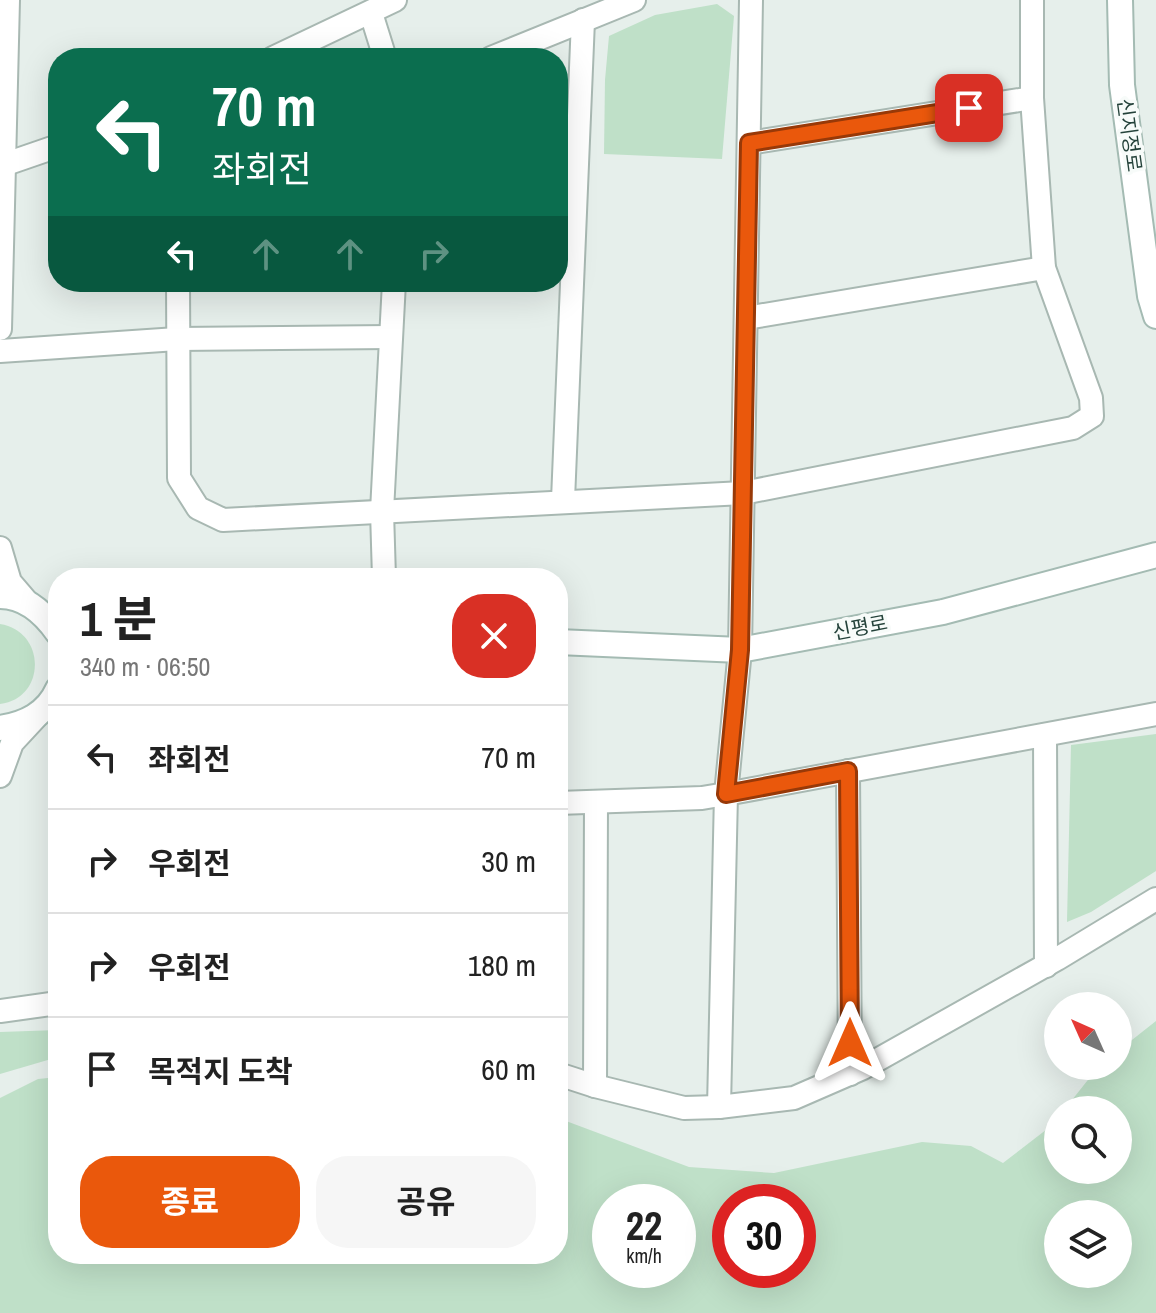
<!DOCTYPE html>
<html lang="ko">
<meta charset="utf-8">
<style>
body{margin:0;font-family:"Archivo Narrow","Noto Sans KR",sans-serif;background:#f6f6f6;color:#222;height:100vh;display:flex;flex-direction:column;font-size:30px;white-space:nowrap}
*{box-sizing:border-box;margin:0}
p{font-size:26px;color:#767676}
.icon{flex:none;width:44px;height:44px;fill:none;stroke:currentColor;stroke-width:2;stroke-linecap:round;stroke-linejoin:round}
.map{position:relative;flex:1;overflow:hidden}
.details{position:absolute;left:48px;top:568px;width:520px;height:696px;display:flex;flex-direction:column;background:#fff;border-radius:32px;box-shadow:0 8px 32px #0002}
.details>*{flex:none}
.top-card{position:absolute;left:48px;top:48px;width:520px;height:244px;border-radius:32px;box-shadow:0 8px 32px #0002;background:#0b6e4f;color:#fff;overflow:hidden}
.needle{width:52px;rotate:315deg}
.fabs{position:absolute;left:1044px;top:992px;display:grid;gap:16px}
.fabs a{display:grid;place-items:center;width:88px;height:88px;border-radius:50%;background:#fff;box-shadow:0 8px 32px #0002;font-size:40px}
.speed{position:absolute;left:592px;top:1184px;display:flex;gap:16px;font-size:40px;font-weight:700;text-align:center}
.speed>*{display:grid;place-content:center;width:104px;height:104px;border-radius:50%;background:#fff;box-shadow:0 8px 32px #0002;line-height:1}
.speed small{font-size:20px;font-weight:400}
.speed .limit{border:12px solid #d22;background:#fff;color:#111}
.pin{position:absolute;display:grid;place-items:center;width:68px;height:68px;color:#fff;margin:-34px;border-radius:16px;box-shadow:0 4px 12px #0006}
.me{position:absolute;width:88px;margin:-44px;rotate:0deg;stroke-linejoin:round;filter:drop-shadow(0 0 6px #0008)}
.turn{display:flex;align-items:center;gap:28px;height:168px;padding:0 32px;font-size:36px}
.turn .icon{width:104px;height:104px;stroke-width:2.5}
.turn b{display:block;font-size:56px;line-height:68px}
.lanes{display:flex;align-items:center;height:76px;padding:0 32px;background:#0003;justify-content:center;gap:40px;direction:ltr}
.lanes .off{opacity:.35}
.round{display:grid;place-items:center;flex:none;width:84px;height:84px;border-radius:32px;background:#f6f6f6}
.head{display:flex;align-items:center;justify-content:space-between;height:136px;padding:0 32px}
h1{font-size:48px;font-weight:700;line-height:60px}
.primary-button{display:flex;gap:16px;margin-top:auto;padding:16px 32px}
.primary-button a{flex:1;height:92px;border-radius:32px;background:#ea580c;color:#fff;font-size:32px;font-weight:700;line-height:92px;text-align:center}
.primary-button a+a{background:#f6f6f6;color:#222}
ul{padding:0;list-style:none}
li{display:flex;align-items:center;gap:24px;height:104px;padding:0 32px;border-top:2px solid #e0e0e0}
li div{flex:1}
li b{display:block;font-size:30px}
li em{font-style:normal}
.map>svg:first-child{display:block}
.green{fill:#bfe0c8;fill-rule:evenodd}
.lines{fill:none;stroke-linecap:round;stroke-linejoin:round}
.street-casing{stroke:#a8b8b2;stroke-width:26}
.secondary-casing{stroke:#a4bbb3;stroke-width:28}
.street{stroke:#fff;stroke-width:22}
.secondary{stroke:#fff;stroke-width:24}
.route-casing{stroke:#983908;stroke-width:20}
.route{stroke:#ea580c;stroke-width:14}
.labels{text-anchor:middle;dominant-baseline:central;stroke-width:7;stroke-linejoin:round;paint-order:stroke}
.street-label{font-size:20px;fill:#24423a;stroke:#f7fbf9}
</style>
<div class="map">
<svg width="1156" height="1313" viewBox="0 0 1156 1313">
<rect width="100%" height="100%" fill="#e6efeb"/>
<g class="green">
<polygon points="717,4 734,16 722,159 604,154 605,80 609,36 655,15"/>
<path d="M0,624C46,631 47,698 0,704Z"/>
<polygon points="1156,734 1156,871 1091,912 1067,922 1071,745"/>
<path d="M1156,1021V1313H0V1098L38,1079L58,1077V1254H558V1118L689,1167L774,1173L922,1142L971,1146L1003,1163L1051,1126L1058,1117V1170H1118V1110H1064L1099,1066H1118V1051ZM678,1202V1270H610V1202ZM798,1202V1270H730V1202ZM1118,1214V1274H1058V1214Z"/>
<polygon points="58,1030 58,1057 0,1074 0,1032"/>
</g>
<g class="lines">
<defs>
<g id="street">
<polyline points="371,13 385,58"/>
<polyline points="273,58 395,0"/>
<polyline points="491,58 634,0"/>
<polyline points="749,143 1032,98"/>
<polyline points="0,166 58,146"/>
<polyline points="178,282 179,478 198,508 223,520 743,493 1073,428 1092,416 1091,398 1044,268 1032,98 1032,0"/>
<polyline points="746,318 1044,268"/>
<polyline points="0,329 8,0"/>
<polyline points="0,351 177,339 391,337"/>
<polyline points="563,500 583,20"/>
<polyline points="0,548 10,582 28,603"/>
<polyline points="384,578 382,511 394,282"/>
<polyline points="1045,735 1046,966"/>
<polyline points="848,771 850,1074"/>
<polyline points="0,776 12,743 38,715"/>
<polyline points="558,803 702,798 726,794 1156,714"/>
<polyline points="0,1011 58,1003"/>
<polyline points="558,1074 595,1086 684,1108 719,1107 794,1098 863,1068 1057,959 1156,899"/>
<polyline points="595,1086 596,802"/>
<polyline points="719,1107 726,794 740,650 751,0"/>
</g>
<g id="secondary">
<polyline points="1120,0 1122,85 1150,296 1156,316"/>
<path d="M0,596C26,596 44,613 58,633"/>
<polyline points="558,642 740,650 943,612 1156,555"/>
<path d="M0,728C25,724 47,714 58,689"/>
</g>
</defs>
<use href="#street" class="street-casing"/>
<use href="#secondary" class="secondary-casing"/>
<use href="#street" class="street"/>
<use href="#secondary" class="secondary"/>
</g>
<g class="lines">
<defs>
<polyline id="route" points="850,1043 848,771 726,794 740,650 749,143 969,108"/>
</defs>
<use href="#route" class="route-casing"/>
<use href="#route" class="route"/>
</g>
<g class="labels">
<g class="street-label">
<text transform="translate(1130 135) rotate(82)">신지정로</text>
<text transform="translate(860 627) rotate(-11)">신평로</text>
</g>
</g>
</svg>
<div class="fabs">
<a><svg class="needle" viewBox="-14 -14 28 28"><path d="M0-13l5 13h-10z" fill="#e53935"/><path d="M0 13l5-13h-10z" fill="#767676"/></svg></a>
<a><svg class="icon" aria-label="search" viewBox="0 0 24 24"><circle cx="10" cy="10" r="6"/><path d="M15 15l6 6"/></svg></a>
<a><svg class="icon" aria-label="layers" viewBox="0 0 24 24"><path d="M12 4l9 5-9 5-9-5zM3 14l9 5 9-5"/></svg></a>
</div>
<div class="speed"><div>22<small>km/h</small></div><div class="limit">30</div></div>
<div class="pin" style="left:969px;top:108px;background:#d93025"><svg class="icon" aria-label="arrive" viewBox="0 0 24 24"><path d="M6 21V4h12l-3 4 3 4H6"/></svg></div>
<svg class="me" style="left:850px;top:1043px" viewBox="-20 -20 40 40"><path d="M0-17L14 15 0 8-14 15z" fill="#ea580c" stroke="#fff" stroke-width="4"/></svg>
<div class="top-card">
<div class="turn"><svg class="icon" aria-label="left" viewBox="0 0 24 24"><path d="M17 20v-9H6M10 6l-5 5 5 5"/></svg><div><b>70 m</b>좌회전</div></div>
<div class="lanes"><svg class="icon" aria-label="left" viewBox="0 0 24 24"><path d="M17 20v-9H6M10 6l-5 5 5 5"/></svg><svg class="icon off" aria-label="ahead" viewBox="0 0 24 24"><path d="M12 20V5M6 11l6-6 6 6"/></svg><svg class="icon off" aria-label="ahead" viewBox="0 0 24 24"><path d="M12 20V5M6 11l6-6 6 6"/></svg><svg class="icon off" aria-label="right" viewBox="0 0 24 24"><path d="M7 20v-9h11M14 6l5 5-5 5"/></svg></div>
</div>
<section class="details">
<div class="head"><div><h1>1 분</h1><p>340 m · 06:50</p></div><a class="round" style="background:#d93025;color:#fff"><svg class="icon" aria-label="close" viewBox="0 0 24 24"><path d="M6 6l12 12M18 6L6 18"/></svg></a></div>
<ul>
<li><svg class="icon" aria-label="left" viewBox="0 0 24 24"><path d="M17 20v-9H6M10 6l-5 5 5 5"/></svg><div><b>좌회전</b></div><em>70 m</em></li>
<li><svg class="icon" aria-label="right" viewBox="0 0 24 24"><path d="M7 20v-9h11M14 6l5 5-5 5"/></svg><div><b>우회전</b></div><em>30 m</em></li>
<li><svg class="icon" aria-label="right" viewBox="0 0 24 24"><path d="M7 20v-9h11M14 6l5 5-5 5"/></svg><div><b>우회전</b></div><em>180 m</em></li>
<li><svg class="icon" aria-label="arrive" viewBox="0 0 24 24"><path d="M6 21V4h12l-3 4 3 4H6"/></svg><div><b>목적지 도착</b></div><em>60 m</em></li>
</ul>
<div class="primary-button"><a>종료</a><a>공유</a></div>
</section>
</div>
